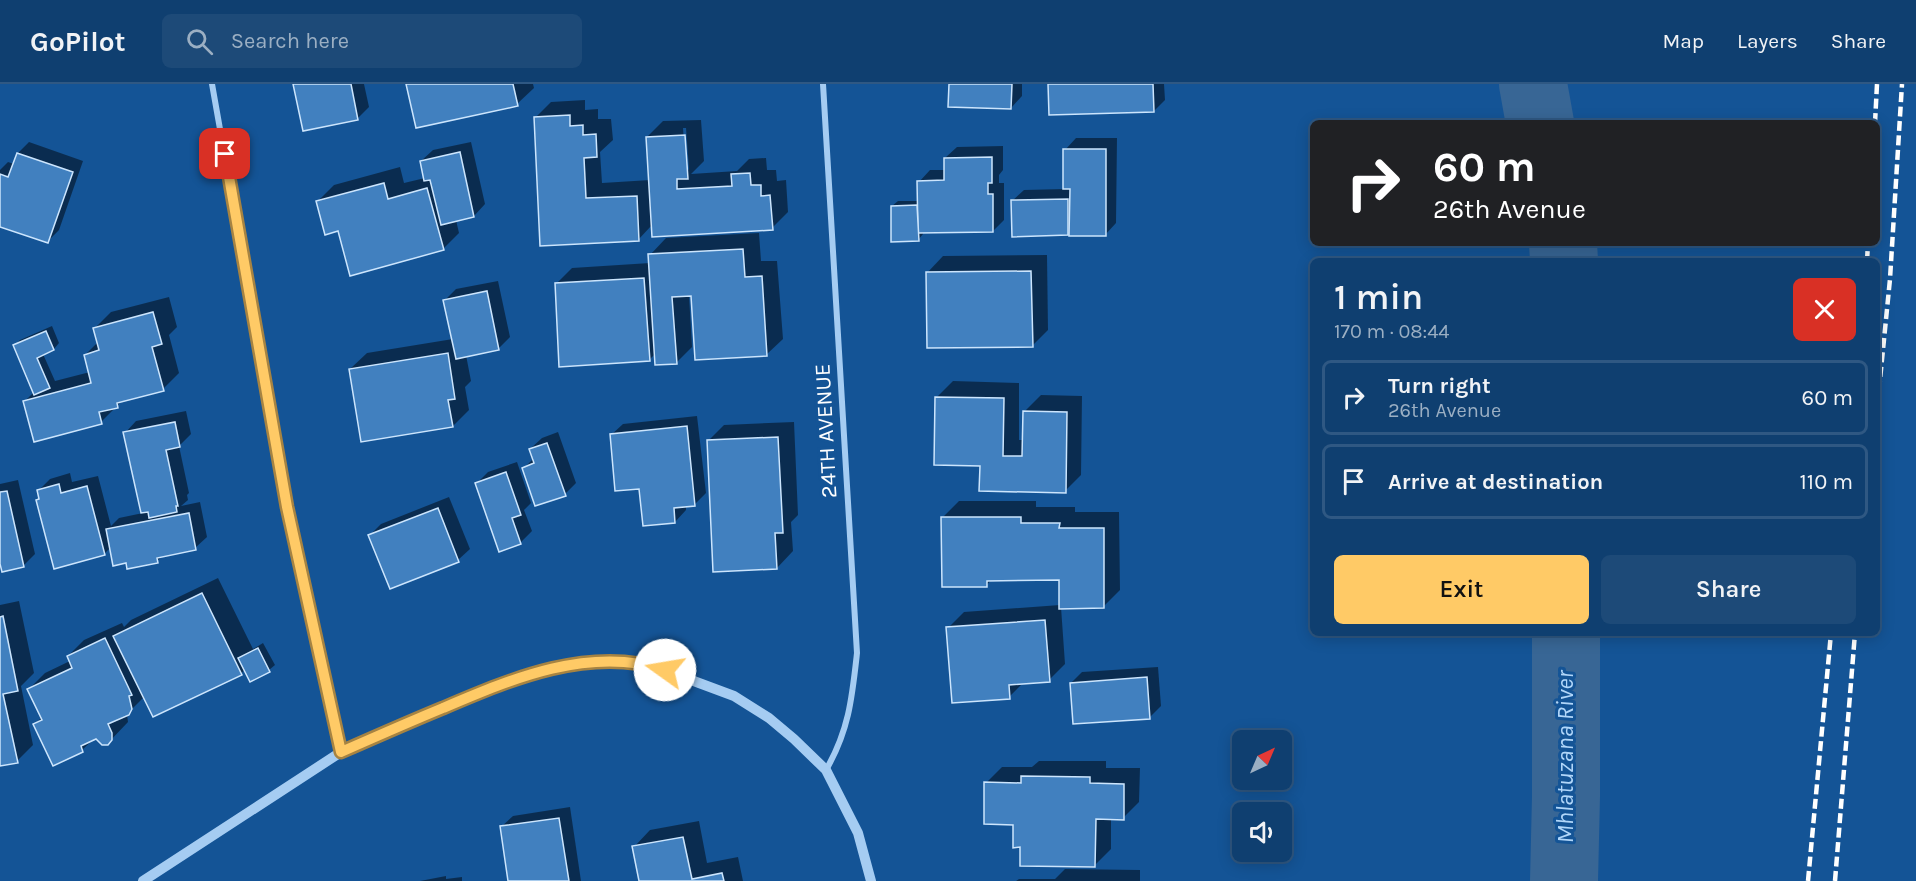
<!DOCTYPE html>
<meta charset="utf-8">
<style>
body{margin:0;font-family:Karla,sans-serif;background:#1d4a78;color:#f1f3f6;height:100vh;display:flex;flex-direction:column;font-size:22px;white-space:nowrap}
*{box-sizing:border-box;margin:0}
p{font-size:20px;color:#9bafc3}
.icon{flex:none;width:33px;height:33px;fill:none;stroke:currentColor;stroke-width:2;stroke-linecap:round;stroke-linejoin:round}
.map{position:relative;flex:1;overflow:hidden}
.sheet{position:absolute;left:1310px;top:174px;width:570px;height:378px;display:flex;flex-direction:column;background:#0f3f70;border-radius:9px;box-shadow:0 3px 15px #0003,0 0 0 2px #2f5883}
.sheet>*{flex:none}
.banner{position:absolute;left:1310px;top:36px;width:570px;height:126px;border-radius:9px;box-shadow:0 3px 15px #0003,0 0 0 2px #2f5883;background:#202124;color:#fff;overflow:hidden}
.needle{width:39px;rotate:44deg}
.fabs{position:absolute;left:1232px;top:646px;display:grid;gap:12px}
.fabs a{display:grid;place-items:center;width:60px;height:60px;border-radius:9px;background:#0f3f70;box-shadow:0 3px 15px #0003,0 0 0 2px #2f5883;font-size:30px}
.pin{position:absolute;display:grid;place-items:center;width:51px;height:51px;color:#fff;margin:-26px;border-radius:12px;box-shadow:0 3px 9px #0006}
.me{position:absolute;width:66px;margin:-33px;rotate:283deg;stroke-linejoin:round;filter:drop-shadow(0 0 4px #0008)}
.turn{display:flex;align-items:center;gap:21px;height:126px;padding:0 24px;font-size:27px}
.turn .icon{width:78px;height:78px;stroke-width:2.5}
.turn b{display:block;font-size:42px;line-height:51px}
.round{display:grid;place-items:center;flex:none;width:63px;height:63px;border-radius:9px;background:#1d4a78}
.head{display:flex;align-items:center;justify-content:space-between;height:102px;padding:0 24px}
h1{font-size:36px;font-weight:600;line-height:45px}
.cta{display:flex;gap:12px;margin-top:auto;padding:12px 24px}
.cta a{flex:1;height:69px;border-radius:9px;background:#ffca66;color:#111;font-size:24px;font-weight:600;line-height:69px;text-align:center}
.cta a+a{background:#1d4a78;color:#f1f3f6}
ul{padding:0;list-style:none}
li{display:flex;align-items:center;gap:18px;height:75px;margin:0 12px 9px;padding:0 12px;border:3px solid #2f5883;border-radius:9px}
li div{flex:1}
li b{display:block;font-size:22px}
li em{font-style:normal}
header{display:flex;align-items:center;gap:36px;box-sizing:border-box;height:84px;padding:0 30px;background:#0f3f70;border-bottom:2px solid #2f5883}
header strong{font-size:28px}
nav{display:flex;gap:33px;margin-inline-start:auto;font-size:21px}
.search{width:420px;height:54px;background:#1d4a78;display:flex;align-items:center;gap:15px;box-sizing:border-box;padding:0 21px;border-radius:9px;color:#9bafc3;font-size:22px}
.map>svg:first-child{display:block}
.shadow{fill:#0007;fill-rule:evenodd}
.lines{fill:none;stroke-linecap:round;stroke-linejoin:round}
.river{stroke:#386695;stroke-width:68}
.building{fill:#4180bf;stroke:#cce5fd;stroke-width:1.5}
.minor{stroke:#a5ccf2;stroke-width:6}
.tertiary{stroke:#a5ccf2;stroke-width:10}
.rail{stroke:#fff;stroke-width:4.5;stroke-dasharray:10 4.5;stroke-linecap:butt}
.route-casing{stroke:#a68342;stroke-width:15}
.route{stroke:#ffca66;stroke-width:10}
.labels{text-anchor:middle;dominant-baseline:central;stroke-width:6;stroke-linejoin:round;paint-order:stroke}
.street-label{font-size:22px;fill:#fff;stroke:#145496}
.water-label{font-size:24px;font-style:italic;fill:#b1d6f9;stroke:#145496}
</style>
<header>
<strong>GoPilot</strong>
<div class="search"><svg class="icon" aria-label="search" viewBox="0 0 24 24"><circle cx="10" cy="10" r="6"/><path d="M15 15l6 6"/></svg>Search here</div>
<nav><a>Map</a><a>Layers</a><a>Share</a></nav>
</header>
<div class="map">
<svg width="1916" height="797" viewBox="0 0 1916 797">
<rect width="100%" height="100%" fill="#145496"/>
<g class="shadow">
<polygon points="294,0 364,0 369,23 358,34"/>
<polygon points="407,0 533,0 534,4 517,20"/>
<polygon points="950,0 1022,0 1022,12 1011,24"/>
<polygon points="1050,0 1164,0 1165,16 1154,27"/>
<path d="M585,16V26L598,25V35H611L613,56L600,68L602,99L650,96L647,53L663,37L701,36L704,77L691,90L737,87L749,75L766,74L767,86H776L777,97L786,96L788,128L772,144L652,141L638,156L542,160L535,34L551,18ZM683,44H686L689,85L686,88Z"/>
<polygon points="1076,54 1117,54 1116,139 1105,151 1071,146 1067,150 1012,117 1024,106 1065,105 1065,66"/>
<polygon points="29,58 83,77 59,146 48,157 0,141 0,86 8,78 14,80 18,69"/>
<polygon points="471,58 485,120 474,132 456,136 459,149 443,165 339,145 318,117 334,101 400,83 404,99 425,94 421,77 433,66"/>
<polygon points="1003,62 1003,86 999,91 999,99 1004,99 1004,136 993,147 923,148 923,150 918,156 892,122 898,117 919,117 919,98 930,86 945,86 945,74 957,63"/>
<polygon points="759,149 761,177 777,177 783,255 766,271 692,210 689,211 692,263 676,279 656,269 649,276 556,200 572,184 650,179 650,171 666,154"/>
<polygon points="1047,171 1048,246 1032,262 927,189 943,172"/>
<polygon points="498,197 510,253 499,264 466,271 471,297 465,303 469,326 453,342 350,285 367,269 453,255 444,217 456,205"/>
<polygon points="169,213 177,243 169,251 179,289 163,305 123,316 101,338 25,317 34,308 15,261 20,256 52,242 59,259 54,265 43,270 55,297 90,288 85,271 98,258 95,244 111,228"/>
<polygon points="953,297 1019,299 1019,356 1024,356 1025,327 1041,311 1082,312 1081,391 1065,407 981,380 937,313"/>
<polygon points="186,327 191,350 179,362 189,409 187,411 188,416 181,422 200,418 207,453 195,464 164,471 157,477 127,477 111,463 104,470 37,416 40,413 39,406 50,395 70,389 72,398 98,392 111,442 119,434 143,429 125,349 136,337"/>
<polygon points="697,332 706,409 695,420 686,421 686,426 675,438 640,403 611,351 623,340"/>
<polygon points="794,338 798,431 791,438 793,467 777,484 708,357 724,341"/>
<polygon points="558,348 576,399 565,410 524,384 534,374 530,365 542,354"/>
<polygon points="517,378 531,419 524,426 532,447 520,459 477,399 488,388"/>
<polygon points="18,396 35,470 23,482 0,473 0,400"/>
<polygon points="449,413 470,465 458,476 390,503 370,451 381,440"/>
<polygon points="959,417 1036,417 1036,423 1075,423 1075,428 1119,428 1120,506 1104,522 1061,523 1065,580 1049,596 1024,598 1009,613 948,544 964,528 1060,521 1060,495 992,495 986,502 943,433"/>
<polygon points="218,494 253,565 263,559 275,581 269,586 245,585 241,590 144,613 127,630 128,638 108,659 95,654 82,666 35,640 42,633 29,605 45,589 70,577 68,572 84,556 122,539 124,543 131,536"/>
<polygon points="19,517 34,589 21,602 33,661 17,677 0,681 0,521"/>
<polygon points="1158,583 1161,622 1150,633 1071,599 1082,588"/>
<polygon points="1039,677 1106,677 1106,684 1140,684 1139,718 1123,734 1111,734 1111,765 1095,781 1022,762 1015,739 986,699 1002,683 1032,683"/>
<polygon points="570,723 581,797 510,797 501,743 513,732"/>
<polygon points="699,737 707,779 738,773 743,797 641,797 634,763 650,746"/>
<polygon points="1065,785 1140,786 1140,797 1016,797 1019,795 1055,795"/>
<polygon points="446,792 446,795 462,793 462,797 420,797"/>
</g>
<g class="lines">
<g class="river">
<polyline points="1533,0 1540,39"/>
<polyline points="1563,159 1564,177"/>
<polyline points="1564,797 1566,712 1566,549"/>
</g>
</g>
<g class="building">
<polygon points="293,0 351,0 358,36 303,47"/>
<polygon points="406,0 513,0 518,22 416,44"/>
<polygon points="949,0 1012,0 1011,25 948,23"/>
<polygon points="1048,0 1153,0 1154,28 1049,31"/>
<polygon points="570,31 570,42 583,41 583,51 596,50 597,73 584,74 586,114 637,112 639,157 540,162 534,33"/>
<polygon points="685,51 688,95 677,95 677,105 732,102 731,90 750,89 751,101 761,101 761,112 770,111 773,146 652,153 646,53"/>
<polygon points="1063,65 1106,65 1106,152 1069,152 1070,105 1063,105"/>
<polygon points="460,68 474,133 441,141 430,96 424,97 420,77"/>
<polygon points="17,69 73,88 48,159 0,143 0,90 8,93"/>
<polygon points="992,73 992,99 988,99 988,110 993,110 993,148 918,149 917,97 944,96 944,74"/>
<polygon points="384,99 388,115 427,104 444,166 350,192 338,147 325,151 316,117"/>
<polygon points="1068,115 1068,151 1012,153 1011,116"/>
<polygon points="917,121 919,157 891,158 891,122"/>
<polygon points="743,165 745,193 762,192 767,272 695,276 691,212 672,213 677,280 655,281 648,170"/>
<polygon points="1031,187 1033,263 927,264 926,188"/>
<polygon points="644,194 650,277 559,283 555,199"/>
<polygon points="487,207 499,266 456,275 443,216"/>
<polygon points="153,228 162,260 152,263 164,307 117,319 118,324 99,328 102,340 34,358 23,317 91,299 84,271 99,266 93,244"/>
<polygon points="46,247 54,266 37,274 50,304 34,311 13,261"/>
<polygon points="448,269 455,315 448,316 453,343 361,358 349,285"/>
<polygon points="935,313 1004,314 1003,372 1022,372 1023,327 1067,328 1066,409 979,407 980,382 934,381"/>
<polygon points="175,338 180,363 166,366 178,422 176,422 177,428 149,434 148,428 141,429 123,348"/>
<polygon points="687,342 695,422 674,424 675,439 643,442 639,405 615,407 610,350"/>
<polygon points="778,353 783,449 775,449 777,485 713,488 707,356"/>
<polygon points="547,359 566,412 535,422 522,384 534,379 529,365"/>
<polygon points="506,388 521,431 512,434 521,460 499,468 475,399"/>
<polygon points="59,400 61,409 87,402 105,471 54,485 36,416 39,415 37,406"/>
<polygon points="7,407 24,483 2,488 0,480 0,408"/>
<polygon points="438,424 459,478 390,505 368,451"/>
<polygon points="189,429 196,466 157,474 158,479 127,485 126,479 113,482 106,445"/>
<polygon points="941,433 1021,433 1021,439 1060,439 1059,444 1104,444 1104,524 1059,525 1059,496 987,497 987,503 942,503"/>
<polygon points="202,509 242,591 153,633 113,552"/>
<polygon points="3,532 18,607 3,610 18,679 0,682 0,533"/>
<polygon points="1045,536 1050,598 1009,601 1010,615 952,619 946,543"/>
<polygon points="105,554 132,611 129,612 132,625 129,631 108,640 112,649 112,656 108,661 102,661 96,655 81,662 83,668 53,682 33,640 42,636 27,605 72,584 67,572"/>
<polygon points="258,564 270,588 250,598 238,574"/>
<polygon points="1147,593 1150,635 1073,640 1070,599"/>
<polygon points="1021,692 1090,693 1090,699 1124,700 1124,736 1096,735 1095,783 1020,782 1020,763 1013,764 1013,741 984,740 984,698 1021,699"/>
<polygon points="559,734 569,797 508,797 500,742"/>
<polygon points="683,753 692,795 722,789 724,797 639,797 632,762"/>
</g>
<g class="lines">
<g class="minor">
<polyline points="212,0 287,423 341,668"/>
<path d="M823,0L857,569C852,614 849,646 826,686"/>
</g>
<polyline class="tertiary" points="143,797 341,668 490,604 550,584 600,577 648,580 734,612 769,634 794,655 826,686 858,749 871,797"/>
<g class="rail">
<polyline points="1875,39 1877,0"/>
<polyline points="1867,177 1868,159"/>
<polyline points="1876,336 1890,195 1902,0"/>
<polyline points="1808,797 1831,549"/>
<polyline points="1835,797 1855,549"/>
</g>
</g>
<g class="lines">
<defs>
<path id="route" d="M225,70L287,423L341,668C375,653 409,638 443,624C511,595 590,561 665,586"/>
</defs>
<use href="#route" class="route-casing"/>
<use href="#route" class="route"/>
</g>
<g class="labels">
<g class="street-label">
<text transform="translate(826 347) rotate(-93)">24TH AVENUE</text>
</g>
<g class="water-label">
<text transform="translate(1565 673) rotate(-90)">Mhlatuzana River</text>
</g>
</g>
</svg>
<div class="fabs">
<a><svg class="needle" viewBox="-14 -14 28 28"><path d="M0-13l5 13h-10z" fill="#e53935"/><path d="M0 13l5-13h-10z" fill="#9bafc3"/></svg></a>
<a><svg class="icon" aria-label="sound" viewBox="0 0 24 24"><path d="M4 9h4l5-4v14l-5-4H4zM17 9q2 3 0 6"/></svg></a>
</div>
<div class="pin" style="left:225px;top:70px;background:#d93025"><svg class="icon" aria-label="arrive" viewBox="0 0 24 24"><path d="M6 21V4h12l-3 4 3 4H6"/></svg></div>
<svg class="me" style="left:665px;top:586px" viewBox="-20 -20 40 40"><circle r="19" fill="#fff"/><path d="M0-13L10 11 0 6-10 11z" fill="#ffca66"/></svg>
<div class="banner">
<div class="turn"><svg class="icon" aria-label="right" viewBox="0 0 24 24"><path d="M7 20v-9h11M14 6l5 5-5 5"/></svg><div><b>60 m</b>26th Avenue</div></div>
</div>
<section class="sheet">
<div class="head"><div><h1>1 min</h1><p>170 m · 08:44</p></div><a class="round" style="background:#d93025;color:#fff"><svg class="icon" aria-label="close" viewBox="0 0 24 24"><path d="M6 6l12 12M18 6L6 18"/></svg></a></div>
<ul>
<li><svg class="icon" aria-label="right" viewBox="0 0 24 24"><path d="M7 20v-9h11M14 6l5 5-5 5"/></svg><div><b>Turn right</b><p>26th Avenue</p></div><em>60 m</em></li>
<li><svg class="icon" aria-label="arrive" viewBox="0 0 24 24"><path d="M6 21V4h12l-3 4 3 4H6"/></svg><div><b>Arrive at destination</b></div><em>110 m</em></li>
</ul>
<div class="cta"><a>Exit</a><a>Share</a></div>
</section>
</div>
